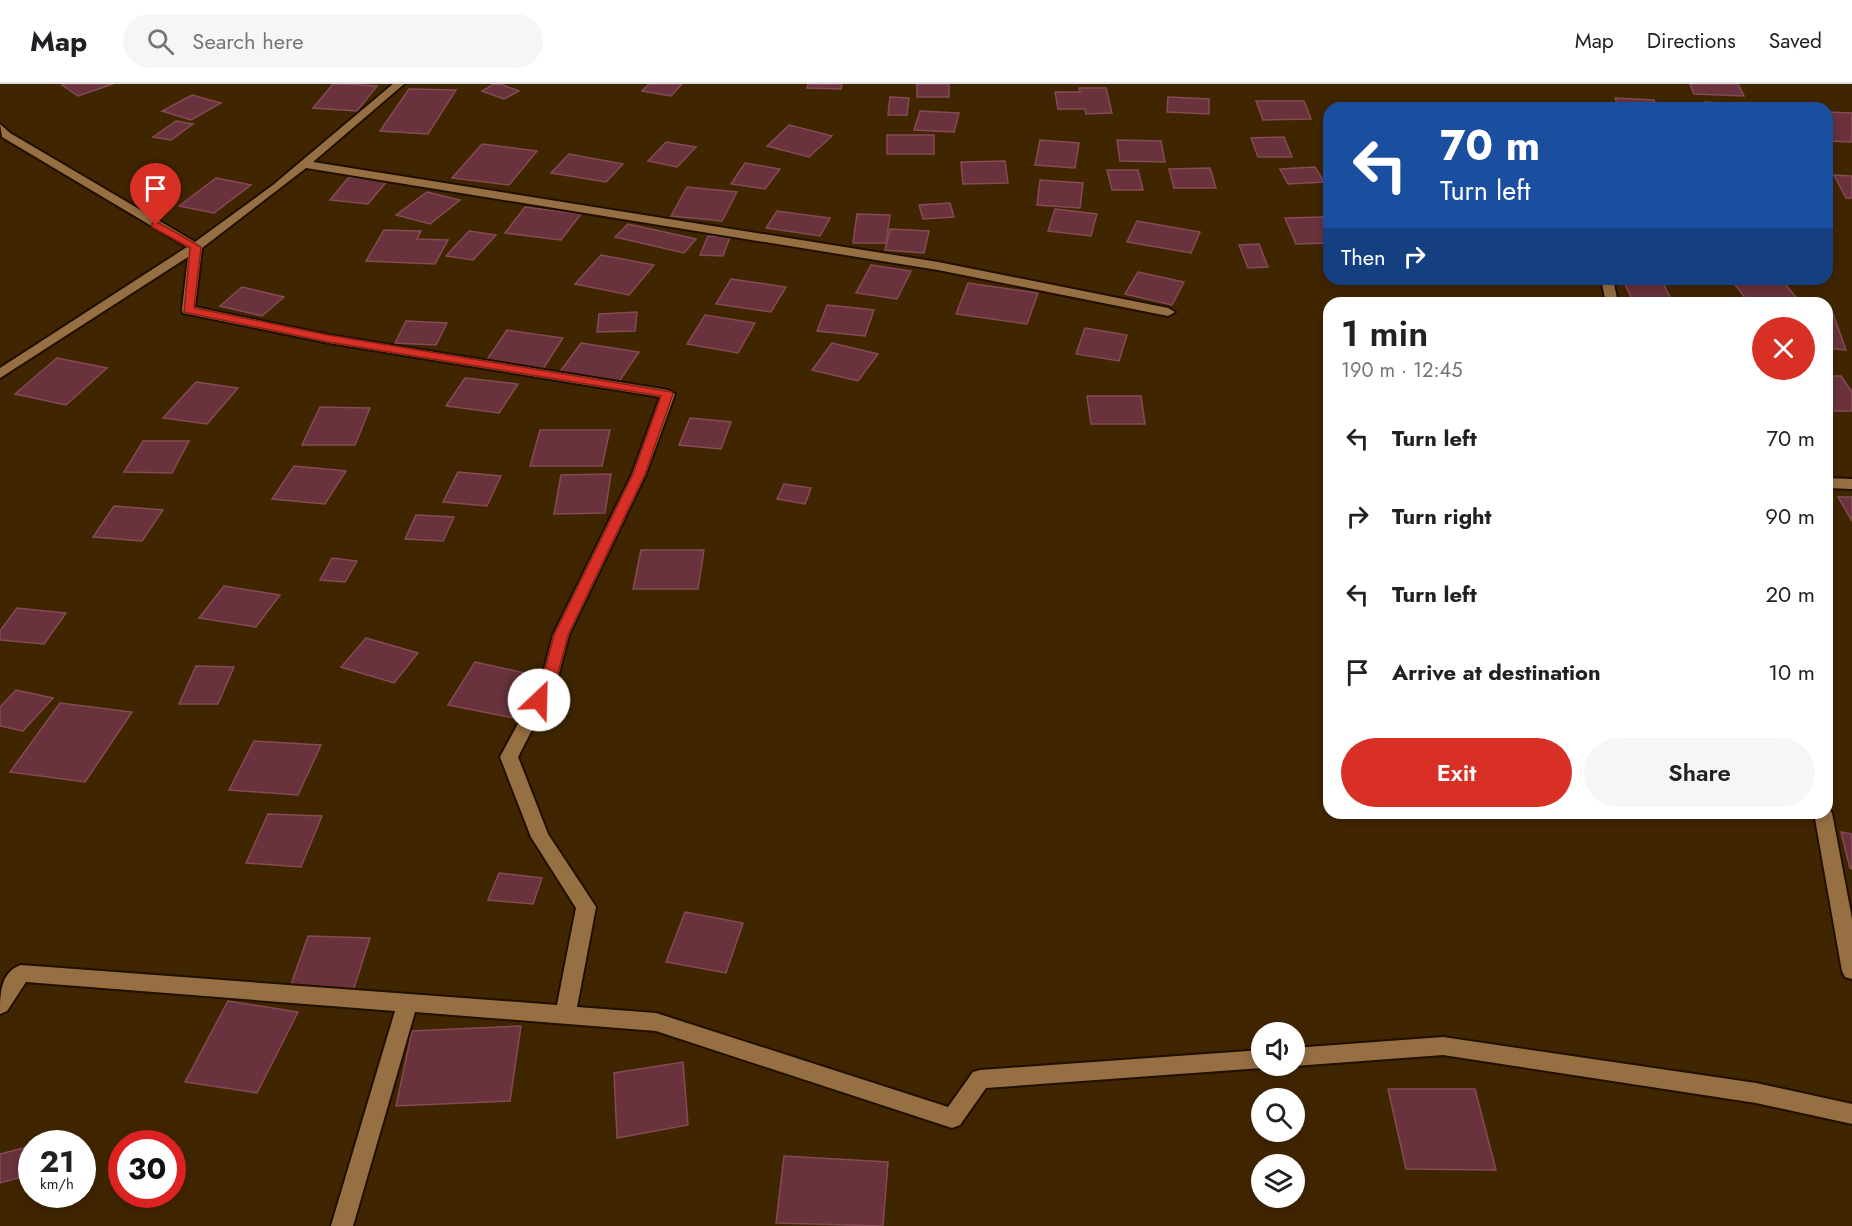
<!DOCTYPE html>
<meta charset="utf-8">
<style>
body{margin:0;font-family:Jost,sans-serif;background:#f6f6f6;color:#202124;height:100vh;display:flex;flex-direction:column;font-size:22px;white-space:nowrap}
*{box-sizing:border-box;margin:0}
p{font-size:20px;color:#757577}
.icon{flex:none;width:33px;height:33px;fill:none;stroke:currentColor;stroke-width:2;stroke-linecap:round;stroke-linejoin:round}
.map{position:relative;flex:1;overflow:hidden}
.details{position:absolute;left:1323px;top:213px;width:510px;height:522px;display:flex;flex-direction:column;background:#fff;border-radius:18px;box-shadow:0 3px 9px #0003}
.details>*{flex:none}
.guide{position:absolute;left:1323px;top:18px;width:510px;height:183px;border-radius:18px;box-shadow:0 3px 9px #0003;background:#1a4fa0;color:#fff;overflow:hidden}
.controls{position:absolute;left:1251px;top:938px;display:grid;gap:12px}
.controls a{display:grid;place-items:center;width:54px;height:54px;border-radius:50%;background:#fff;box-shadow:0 3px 9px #0003;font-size:30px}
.speed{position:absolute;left:18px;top:1046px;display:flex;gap:12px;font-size:30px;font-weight:700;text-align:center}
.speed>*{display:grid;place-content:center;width:78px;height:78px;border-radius:50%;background:#fff;box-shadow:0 3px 9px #0003;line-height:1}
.speed small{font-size:15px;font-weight:400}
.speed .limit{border:9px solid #d22;background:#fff;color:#111}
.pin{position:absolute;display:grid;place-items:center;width:51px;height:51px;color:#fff;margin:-62px -26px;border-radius:50% 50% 50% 0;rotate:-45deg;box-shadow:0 0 6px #0007}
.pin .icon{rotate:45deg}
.me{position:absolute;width:66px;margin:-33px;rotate:24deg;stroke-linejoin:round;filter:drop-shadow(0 0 4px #0008)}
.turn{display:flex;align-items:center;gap:21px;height:126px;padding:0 18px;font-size:27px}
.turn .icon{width:78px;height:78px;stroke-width:2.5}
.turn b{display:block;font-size:42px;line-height:51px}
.then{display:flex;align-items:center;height:57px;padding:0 18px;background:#0003;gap:12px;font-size:22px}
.round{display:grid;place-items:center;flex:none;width:63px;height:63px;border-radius:32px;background:#f6f6f6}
.head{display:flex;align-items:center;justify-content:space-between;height:102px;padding:0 18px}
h1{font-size:36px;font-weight:600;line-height:45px}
.primary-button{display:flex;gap:12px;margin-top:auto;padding:12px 18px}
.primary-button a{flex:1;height:69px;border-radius:36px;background:#d93025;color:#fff;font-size:24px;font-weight:600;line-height:69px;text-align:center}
.primary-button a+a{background:#f6f6f6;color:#202124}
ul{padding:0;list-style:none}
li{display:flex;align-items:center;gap:18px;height:78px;padding:0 18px}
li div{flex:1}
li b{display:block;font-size:22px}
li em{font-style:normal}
header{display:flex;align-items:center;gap:36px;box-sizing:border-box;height:84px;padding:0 30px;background:#fff;border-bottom:2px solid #e0e0e0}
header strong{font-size:28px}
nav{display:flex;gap:33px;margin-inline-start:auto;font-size:21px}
.search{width:420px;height:54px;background:#f6f6f6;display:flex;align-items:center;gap:15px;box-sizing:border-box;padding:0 21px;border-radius:33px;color:#757577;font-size:22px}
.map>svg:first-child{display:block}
.building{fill:#69323d;stroke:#844b55;stroke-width:1.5}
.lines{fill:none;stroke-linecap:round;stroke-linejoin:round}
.minor-casing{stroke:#210f00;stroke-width:4}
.minor{fill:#966f42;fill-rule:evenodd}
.route{fill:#d93025;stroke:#8d1f18;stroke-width:1.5}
</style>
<header>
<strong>Map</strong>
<div class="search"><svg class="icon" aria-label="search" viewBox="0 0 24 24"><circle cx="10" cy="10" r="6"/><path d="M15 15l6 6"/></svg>Search here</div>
<nav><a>Map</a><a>Directions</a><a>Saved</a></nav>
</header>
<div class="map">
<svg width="1852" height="1142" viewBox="0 0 1852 1142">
<rect width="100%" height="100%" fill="#402501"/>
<g class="building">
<polygon points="65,0 113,0 78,12 62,1"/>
<polygon points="333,0 346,0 377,2 357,27 313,24"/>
<polygon points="494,0 500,0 519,7 504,15 482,7"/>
<polygon points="649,0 682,0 671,12 642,7"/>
<polygon points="808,0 842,0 841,5 807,4"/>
<rect x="917" y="0" width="32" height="13"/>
<polygon points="1690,0 1738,0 1744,12 1694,10"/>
<polygon points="1079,4 1106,4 1112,29 1086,30 1085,25 1058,25 1055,8 1080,8"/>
<polygon points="409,5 456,6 428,50 380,47"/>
<polygon points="192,11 221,19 191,36 162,27"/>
<polygon points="890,13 909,14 907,31 888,31"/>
<polygon points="1168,13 1209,15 1209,30 1167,28"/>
<polygon points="1615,14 1654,16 1657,24 1619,24"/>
<polygon points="1256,17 1304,17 1311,35 1263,36"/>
<polygon points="1705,18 1751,21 1752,24 1707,24"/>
<polygon points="920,27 959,29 954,48 914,46"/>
<polygon points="1827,28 1852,29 1852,58 1827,57"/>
<polygon points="176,37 193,40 171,56 153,53"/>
<polygon points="789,41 832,52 809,73 767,62"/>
<rect x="887" y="51" width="47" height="19"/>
<polygon points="1284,53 1292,73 1258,73 1251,54"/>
<polygon points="1040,56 1079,59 1075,84 1035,81"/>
<polygon points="1117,56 1161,57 1165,78 1120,77"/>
<polygon points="666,58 696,63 677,83 648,77"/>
<polygon points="482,60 537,67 509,101 452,94"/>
<polygon points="569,70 623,80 606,98 551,89"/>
<polygon points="1005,77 1008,99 963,100 961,78"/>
<polygon points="745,79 780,85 765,105 731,100"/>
<polygon points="1315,83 1324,98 1288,100 1280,85"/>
<polygon points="1210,84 1216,104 1174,104 1169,85"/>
<polygon points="1107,86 1138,86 1143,106 1112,106"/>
<polygon points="1834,91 1852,92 1852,114 1846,114"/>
<polygon points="349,93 387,97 368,120 330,116"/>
<polygon points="216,94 251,101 214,129 179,122"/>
<polygon points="1040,96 1083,99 1080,124 1037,121"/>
<polygon points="687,103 737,108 722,137 671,132"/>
<polygon points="427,108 460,116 430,140 396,131"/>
<polygon points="950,119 954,133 923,135 919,121"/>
<polygon points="525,123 581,130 561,156 505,149"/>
<polygon points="1055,125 1097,130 1091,152 1048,147"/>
<polygon points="777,127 830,134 820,152 766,144"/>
<polygon points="857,130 890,131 886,159 853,159"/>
<polygon points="1323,133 1329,148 1329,159 1296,160 1285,134"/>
<polygon points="1137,137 1200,148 1191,169 1127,158"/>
<polygon points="628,140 696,155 684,169 615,153"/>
<polygon points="890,145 929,147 924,169 885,166"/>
<polygon points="384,146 421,147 417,155 448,156 435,180 366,177"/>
<polygon points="469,147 496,151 473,176 446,172"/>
<polygon points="708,152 730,153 723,172 700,171"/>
<polygon points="1259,160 1268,183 1248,184 1239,161"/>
<polygon points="601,171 654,181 629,211 575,200"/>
<polygon points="871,181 911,187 897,215 856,209"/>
<polygon points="1138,188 1184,198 1172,221 1125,210"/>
<polygon points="731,195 786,203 771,228 716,220"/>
<polygon points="1623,195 1661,195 1672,217 1632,216"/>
<polygon points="1782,196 1799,217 1749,219 1733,198"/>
<polygon points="968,199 1038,209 1027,240 956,230"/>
<polygon points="242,203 284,213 262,232 220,222"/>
<polygon points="827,221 874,226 865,252 817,247"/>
<polygon points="1827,224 1831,224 1846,266 1827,264"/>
<polygon points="637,228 635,247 597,248 599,230"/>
<polygon points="705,231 755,239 738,269 687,260"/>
<polygon points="406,237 447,239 436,261 395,259"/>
<polygon points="1085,244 1127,251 1119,277 1076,270"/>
<polygon points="507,246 563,254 543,285 486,277"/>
<polygon points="581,259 639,268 618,299 559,289"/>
<polygon points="832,259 878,270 858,297 812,286"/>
<polygon points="57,274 107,284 66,321 15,310"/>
<polygon points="1827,292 1841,292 1852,308 1852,327 1827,327"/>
<polygon points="465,294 518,300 499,329 446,322"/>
<polygon points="196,298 238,304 207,340 163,334"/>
<polygon points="1087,312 1141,312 1145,340 1091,340"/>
<polygon points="320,323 370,324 355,361 302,361"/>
<polygon points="690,334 731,338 721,365 679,361"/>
<polygon points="540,346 610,346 602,382 530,382"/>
<polygon points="143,357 189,357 172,389 124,388"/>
<polygon points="294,382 346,387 325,420 272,415"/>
<polygon points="458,388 501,392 487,422 443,418"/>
<polygon points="611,390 605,429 554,430 561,391"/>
<polygon points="784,400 811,404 805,420 777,415"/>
<polygon points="1838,413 1852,413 1852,437"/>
<polygon points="114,422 163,426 142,457 93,453"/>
<polygon points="416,431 454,433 443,457 405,455"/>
<polygon points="641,466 704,466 698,505 633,505"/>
<polygon points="332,474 357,477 345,498 320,496"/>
<polygon points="224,502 280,511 256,543 199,534"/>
<polygon points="17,524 66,529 44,560 0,556 0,547"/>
<polygon points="366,554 418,569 394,599 341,583"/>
<polygon points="475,578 539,592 514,634 448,621"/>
<polygon points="196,582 234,583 218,620 179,620"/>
<polygon points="16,606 53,614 23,647 0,642 0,623"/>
<polygon points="60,619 132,628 85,698 10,688"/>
<polygon points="254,657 321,661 298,711 229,706"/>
<polygon points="268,730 322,732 301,783 246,779"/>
<polygon points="1841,748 1852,750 1852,785 1850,784"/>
<polygon points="499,789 542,794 533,820 488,816"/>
<polygon points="685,828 743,839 726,889 666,878"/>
<polygon points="308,852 370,854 353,907 289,906"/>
<polygon points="228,917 298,928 257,1009 185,998"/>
<polygon points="521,942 510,1017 396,1022 412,947"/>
<polygon points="683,978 688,1041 617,1054 614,989"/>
<polygon points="1388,1005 1475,1005 1496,1086 1406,1085"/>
<polygon points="31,1062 29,1091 0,1099 0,1070"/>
<polygon points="784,1072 888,1078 883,1142 776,1139"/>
</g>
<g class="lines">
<defs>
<g id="minor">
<path d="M393,0H404L313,78L938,178L1168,224L1175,228L1168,232L938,186L306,84L202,164L195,223L329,251L668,306L675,310L646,390L569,551L557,597L518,673L548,750L596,823L577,923L656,929L948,1023L973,988L980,986L1262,966V981L1269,982L1262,984L986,1004L960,1041L952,1044L656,947L415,928L353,1142H331L395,927L26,898L7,927L0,930C0,911 0,888 21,881L557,921L576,824L531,753L500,673L541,597L553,551L632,390L660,313L329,259L183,229L182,226L188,173L0,294V284L187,163L2,53L0,40L10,49L195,158L273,101Z"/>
<polygon points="1601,195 1613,195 1618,219 1606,219"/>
<polygon points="1827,394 1852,395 1852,405 1827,404"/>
<polygon points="1827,723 1832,729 1852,835 1852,895 1845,893 1842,887 1814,729 1827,729"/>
<polygon points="1443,953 1756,999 1852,1020 1852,1040 1756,1019 1443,971 1294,982 1291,981 1294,981 1294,964"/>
</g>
</defs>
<use href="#minor" class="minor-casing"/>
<use href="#minor" class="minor"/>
</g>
<polygon class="route" points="152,139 159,139 201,163 194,224 328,251 672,308 673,310 645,390 568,551 556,597 544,620 539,621 532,616 542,597 554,551 633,390 661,312 328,258 184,228 190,164 152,143"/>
</svg>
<div class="controls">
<a><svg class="icon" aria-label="sound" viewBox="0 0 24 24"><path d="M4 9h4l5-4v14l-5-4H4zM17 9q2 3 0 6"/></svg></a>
<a><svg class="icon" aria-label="search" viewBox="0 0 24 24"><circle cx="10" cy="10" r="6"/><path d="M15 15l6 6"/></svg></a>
<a><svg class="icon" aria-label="layers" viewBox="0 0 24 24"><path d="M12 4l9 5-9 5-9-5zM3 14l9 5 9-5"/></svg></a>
</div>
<div class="speed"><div>21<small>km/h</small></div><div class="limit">30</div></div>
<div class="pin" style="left:156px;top:141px;background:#d93025"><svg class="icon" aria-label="arrive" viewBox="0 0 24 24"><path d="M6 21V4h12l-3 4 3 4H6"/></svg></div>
<svg class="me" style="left:539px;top:616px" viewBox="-20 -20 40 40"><circle r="19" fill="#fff"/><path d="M0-13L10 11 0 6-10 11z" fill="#d93025"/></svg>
<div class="guide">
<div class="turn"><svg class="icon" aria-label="left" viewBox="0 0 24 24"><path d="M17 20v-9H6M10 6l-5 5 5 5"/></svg><div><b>70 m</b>Turn left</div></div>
<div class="then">Then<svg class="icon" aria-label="right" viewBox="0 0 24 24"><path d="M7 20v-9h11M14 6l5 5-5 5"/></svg></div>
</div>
<section class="details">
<div class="head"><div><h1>1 min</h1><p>190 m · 12:45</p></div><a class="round" style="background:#d93025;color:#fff"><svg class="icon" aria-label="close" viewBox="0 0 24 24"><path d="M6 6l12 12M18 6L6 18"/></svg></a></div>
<ul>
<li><svg class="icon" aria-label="left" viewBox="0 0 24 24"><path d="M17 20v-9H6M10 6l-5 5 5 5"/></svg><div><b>Turn left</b></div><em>70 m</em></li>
<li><svg class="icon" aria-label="right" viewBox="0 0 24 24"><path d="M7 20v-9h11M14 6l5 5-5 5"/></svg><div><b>Turn right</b></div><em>90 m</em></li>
<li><svg class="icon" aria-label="left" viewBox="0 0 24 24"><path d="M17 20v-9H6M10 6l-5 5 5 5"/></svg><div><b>Turn left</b></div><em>20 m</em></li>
<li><svg class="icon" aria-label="arrive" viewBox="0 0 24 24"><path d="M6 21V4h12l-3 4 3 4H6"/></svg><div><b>Arrive at destination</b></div><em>10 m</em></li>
</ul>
<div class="primary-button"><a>Exit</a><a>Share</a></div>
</section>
</div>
